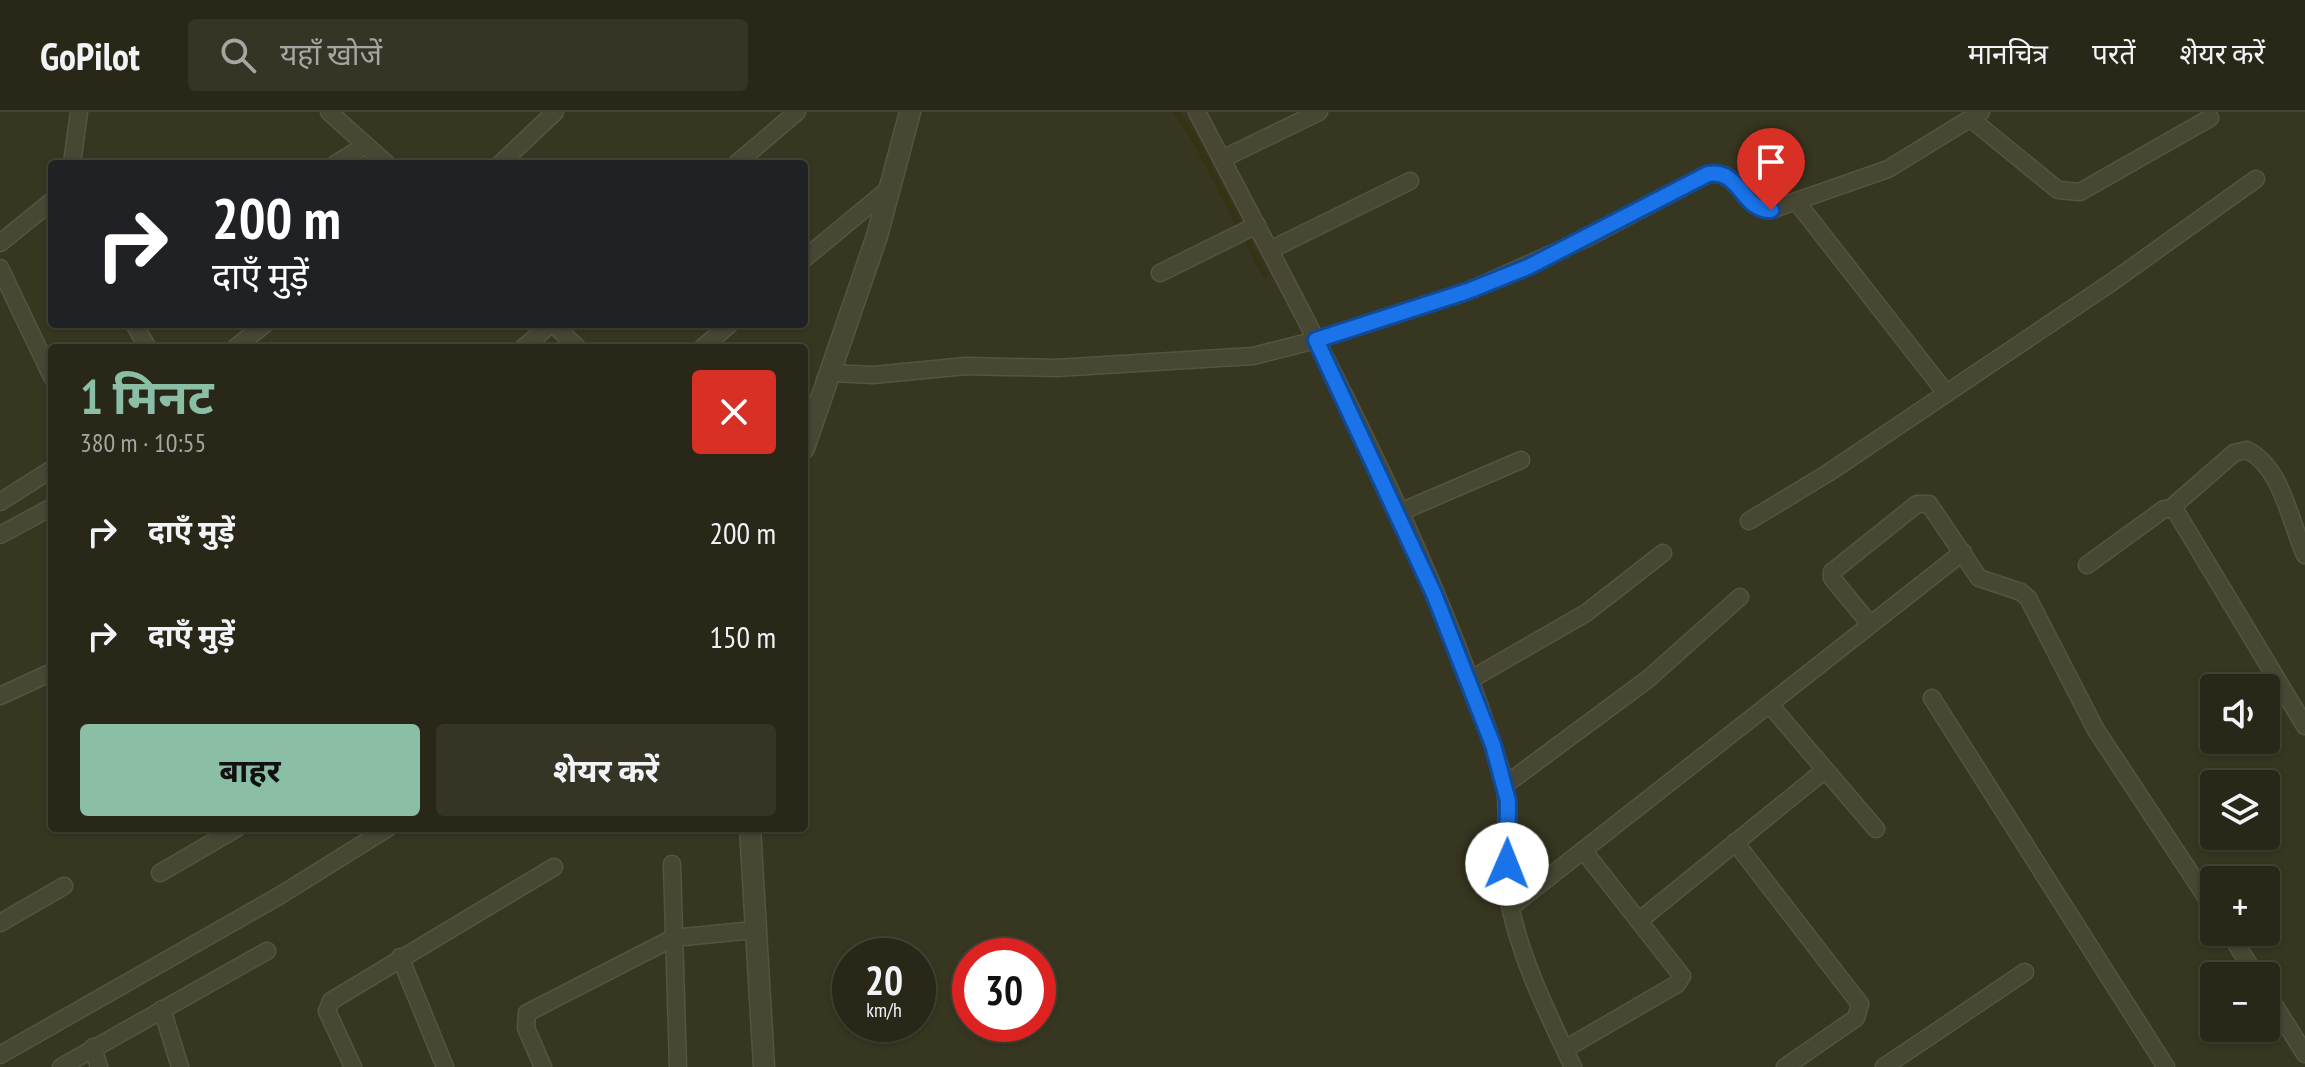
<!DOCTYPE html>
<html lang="hi">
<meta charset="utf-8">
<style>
body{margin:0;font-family:"PT Sans Narrow","Noto Sans Devanagari",sans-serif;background:#353425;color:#f1f3f6;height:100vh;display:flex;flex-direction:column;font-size:30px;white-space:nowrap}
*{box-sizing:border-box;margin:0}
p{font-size:26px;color:#a5a6a2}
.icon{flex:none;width:44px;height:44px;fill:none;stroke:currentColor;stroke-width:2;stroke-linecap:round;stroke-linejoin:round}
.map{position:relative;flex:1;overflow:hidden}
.side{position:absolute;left:48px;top:232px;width:760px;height:488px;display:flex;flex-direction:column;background:#292818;border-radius:8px;box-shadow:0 2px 6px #0004,0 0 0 2px #454437}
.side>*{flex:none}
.top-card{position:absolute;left:48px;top:48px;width:760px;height:168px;border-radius:8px;box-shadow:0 2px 6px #0004,0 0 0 2px #454437;background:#202124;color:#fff;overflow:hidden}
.tools{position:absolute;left:2200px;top:562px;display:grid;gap:16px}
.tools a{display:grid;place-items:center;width:80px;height:80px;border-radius:8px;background:#292818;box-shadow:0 2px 6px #0004,0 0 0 2px #454437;font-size:40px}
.speed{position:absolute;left:832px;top:826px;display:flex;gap:16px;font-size:40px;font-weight:700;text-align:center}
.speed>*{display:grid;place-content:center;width:104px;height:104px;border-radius:50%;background:#292818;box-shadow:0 2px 6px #0004,0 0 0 2px #454437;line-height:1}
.speed small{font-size:20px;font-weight:400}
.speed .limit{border:12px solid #d22;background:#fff;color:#111}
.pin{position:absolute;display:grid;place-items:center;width:68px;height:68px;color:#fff;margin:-82px -34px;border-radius:50% 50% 50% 0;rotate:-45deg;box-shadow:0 0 8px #0007}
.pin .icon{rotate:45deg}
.me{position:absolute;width:88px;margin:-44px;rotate:1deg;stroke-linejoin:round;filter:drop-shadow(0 0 6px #0008)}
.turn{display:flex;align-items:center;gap:28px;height:168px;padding:0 32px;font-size:36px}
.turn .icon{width:104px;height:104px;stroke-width:2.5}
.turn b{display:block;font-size:56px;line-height:68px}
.round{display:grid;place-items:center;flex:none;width:84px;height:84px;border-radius:8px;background:#353425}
.summary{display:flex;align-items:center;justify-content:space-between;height:136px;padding:0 32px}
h1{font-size:48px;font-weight:700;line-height:60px;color:#8abfa5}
.action{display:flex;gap:16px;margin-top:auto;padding:16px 32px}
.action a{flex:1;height:92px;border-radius:8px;background:#8abfa5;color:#111;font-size:32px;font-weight:700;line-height:92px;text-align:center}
.action a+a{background:#353425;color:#f1f3f6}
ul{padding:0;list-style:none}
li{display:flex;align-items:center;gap:24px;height:104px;padding:0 32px}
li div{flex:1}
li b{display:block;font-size:30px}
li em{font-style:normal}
header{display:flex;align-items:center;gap:48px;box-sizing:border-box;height:112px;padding:0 40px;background:#292818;border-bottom:2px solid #454437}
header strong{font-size:38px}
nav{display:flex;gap:44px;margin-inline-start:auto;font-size:28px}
.search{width:560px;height:72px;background:#353425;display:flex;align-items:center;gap:20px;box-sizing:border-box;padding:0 28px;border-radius:8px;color:#a5a6a2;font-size:30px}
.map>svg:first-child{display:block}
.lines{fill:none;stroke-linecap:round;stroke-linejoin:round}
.stream{stroke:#343414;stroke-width:6}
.minor-casing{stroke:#545440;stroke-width:19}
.tertiary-casing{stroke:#545440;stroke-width:23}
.minor{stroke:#474733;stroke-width:16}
.tertiary{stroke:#474733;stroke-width:20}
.route-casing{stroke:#114b97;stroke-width:20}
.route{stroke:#1a73e8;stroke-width:14}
</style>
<header>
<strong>GoPilot</strong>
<div class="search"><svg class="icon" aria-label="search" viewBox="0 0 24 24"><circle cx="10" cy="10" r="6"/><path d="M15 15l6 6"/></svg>यहाँ खोजें</div>
<nav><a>मानचित्र</a><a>परतें</a><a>शेयर करें</a></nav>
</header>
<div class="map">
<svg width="2305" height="955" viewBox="0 0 2305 955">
<rect width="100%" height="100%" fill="#373620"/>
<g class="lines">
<polyline class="stream" points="1176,0 1194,26 1265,163"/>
<defs>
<g id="minor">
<polyline points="329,0 387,52"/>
<path d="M1197,0C1308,213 1434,437 1504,668C1511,706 1502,745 1508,784C1519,844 1547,900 1573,955"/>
<polyline points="1971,7 2058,78 2080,80 2210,6"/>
<polyline points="1222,47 1319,0"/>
<polyline points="72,52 79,0"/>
<polyline points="335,52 366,33"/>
<polyline points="500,52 555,0"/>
<polyline points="736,52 797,0"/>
<polyline points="1796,89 1946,281"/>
<polyline points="0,131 52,89"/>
<polyline points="1270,138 1410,69"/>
<polyline points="804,147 891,75"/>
<polyline points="0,156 52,265"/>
<polyline points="1160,161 1257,113"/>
<polyline points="134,212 148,236"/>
<polyline points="553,212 578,236"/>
<polyline points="235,236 265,212"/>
<polyline points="523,236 551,212"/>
<polyline points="702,236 730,212"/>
<path d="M832,261L873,263L966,254L1056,256L1253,244L1316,228L1468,179L1587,126L1708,62C1740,56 1742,99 1771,98L1888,57L1981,0"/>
<polyline points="0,390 52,357"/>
<path d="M2171,396L2234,341L2247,338C2282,355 2290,410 2305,443"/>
<polyline points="1398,401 1521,348"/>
<polyline points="1749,409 1828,361 2112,170 2256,67"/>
<polyline points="0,423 52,395"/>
<polyline points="2087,453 2164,397 2175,398 2305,614"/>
<polyline points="1869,511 1832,466 1832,460 1917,392 1929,392 1979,466 2021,480 2028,486 2096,618 2214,797"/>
<polyline points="1468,569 1586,501 1663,441"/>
<polyline points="0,584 52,560"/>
<polyline points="1932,586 2166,955"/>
<polyline points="1770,593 1876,717"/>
<polyline points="1505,673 1648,567 1740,485"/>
<polyline points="1735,730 1860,892 1856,906 1785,955"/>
<polyline points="672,752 678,955"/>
<polyline points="160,761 237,716"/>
<polyline points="1511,795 1963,440"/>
<polyline points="1640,808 1825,658"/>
<polyline points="0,811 64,774"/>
<polyline points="2229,820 2256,864"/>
<polyline points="400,845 445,955"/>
<polyline points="2266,880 2305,942"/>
<polyline points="162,897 180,955"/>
<polyline points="93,935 99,955"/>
<polyline points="1565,937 1677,872 1682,864 1583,738"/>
<polyline points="0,943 279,784 388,716"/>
<polyline points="61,955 267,839"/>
<polyline points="353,955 327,899 331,889 554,755"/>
<polyline points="543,955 526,916 527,901 673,826 754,818"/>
<polyline points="1884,955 2025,860"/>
</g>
<g id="tertiary">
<polyline points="804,336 877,124 910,0"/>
<polyline points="750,716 764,955"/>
</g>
</defs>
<use href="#minor" class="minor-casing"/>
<use href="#tertiary" class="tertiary-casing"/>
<use href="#minor" class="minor"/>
<use href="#tertiary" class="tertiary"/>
</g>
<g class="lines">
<defs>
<path id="route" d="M1507,752L1508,689L1493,633L1434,482L1316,228L1468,179L1528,155L1708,62C1740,56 1742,99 1771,98"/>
</defs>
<use href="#route" class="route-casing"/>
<use href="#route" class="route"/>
</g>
</svg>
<div class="tools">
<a><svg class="icon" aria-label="sound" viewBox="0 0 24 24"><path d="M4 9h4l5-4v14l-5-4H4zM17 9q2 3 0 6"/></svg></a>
<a><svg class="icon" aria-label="layers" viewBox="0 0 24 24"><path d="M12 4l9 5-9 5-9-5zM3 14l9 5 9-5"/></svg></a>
<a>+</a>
<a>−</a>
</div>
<div class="speed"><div>20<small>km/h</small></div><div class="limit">30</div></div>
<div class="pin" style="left:1771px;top:98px;background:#d93025"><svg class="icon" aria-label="arrive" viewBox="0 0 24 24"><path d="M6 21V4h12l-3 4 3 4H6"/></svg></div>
<svg class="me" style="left:1507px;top:752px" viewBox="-20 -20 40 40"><circle r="19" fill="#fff"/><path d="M0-13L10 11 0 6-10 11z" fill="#1a73e8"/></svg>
<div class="top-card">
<div class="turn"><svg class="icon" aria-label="right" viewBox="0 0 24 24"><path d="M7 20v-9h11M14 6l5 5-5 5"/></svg><div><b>200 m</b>दाएँ मुड़ें</div></div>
</div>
<section class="side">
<div class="summary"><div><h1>1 मिनट</h1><p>380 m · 10:55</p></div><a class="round" style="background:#d93025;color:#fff"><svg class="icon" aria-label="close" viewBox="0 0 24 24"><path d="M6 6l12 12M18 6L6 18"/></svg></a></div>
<ul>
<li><svg class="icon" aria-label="right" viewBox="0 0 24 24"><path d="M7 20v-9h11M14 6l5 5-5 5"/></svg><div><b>दाएँ मुड़ें</b></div><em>200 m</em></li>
<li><svg class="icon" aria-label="right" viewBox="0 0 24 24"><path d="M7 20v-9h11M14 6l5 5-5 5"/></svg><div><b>दाएँ मुड़ें</b></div><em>150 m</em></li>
</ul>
<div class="action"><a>बाहर</a><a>शेयर करें</a></div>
</section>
</div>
